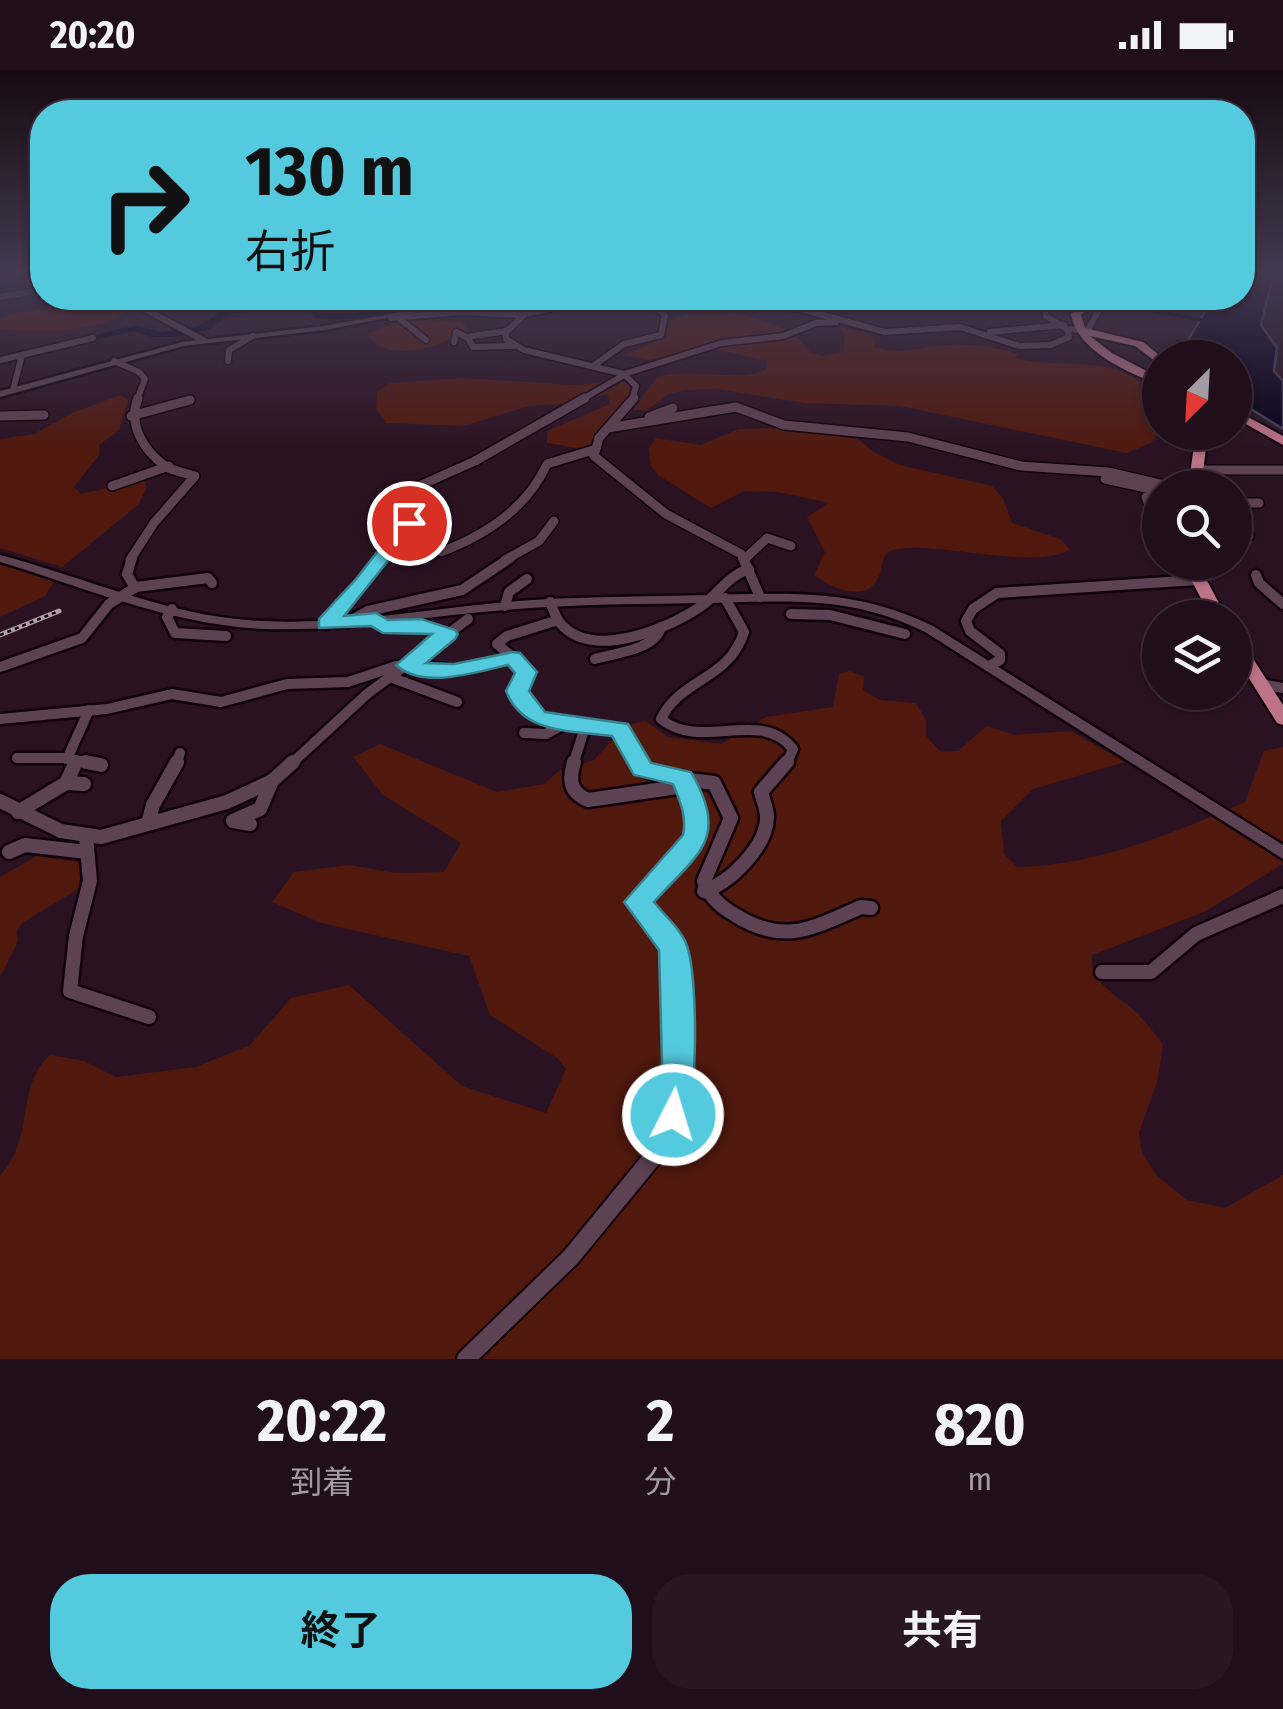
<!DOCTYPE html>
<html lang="ja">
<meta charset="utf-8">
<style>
body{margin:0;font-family:"Fira Sans Condensed","Noto Sans JP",sans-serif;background:#281723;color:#f1f3f6;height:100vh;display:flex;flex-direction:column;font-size:38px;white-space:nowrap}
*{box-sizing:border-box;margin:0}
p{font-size:32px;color:#a29ca2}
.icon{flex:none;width:55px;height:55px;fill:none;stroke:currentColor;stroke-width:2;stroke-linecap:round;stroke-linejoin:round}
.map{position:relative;height:1289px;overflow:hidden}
.details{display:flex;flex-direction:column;background:#200e1a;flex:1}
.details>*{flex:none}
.banner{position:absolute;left:30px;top:30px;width:1225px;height:210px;border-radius:40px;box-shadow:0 2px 8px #0004,0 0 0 2px #3d2e39;background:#54cade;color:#111;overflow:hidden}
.needle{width:65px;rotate:204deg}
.buttons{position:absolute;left:1142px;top:270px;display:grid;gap:20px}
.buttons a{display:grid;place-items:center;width:110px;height:110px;border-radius:50%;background:#200e1a;box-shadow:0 2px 8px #0004,0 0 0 2px #3d2e39;font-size:50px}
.pin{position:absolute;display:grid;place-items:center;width:85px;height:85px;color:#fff;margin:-42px;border:5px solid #fff;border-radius:50%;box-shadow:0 2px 10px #0007}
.me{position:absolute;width:110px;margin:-55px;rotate:5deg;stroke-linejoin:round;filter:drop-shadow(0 0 8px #0008)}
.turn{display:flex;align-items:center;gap:35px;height:210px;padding:0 50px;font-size:45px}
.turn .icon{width:130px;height:130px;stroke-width:2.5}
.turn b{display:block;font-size:70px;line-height:85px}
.eta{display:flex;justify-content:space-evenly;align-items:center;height:170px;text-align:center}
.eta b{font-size:60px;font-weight:700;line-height:70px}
.button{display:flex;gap:20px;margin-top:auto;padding:20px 50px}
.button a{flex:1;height:115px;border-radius:40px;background:#54cade;color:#111;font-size:40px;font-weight:700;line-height:115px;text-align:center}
.button a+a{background:#281723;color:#f1f3f6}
.status{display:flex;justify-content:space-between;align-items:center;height:70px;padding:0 50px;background:#200e1a;direction:ltr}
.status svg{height:28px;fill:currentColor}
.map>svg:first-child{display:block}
.green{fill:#51190e}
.water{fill:#05001b;stroke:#473f55;stroke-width:2.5}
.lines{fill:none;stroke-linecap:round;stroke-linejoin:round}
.stream{stroke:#473f55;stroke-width:2.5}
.river{fill:#05001b;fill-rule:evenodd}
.minor-far4-casing{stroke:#11010b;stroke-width:9}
.minor-far3-casing{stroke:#11010b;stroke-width:12}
.minor-far2-casing{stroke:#11010b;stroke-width:15}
.minor-far1-casing{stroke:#11010b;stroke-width:19}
.minor-casing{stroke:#11010b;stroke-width:22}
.tertiary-casing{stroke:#11010b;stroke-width:5}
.primary-casing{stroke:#11010b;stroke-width:4}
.minor-far4{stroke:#5d4253;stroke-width:6}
.minor-far3{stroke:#5d4253;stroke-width:9}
.minor-far2{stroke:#5d4253;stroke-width:10}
.minor-far1{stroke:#5d4253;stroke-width:14}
.minor{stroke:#5d4253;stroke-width:18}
.tertiary{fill:#5d4253;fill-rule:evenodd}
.primary{fill:#bc7387;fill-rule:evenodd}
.rail-casing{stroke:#b19eaa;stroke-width:5}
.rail{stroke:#0c0409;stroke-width:2.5;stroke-dasharray:4;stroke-linecap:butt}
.route{fill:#54cade;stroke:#378390;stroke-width:2.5}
</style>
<div class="status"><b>20:20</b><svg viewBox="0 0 49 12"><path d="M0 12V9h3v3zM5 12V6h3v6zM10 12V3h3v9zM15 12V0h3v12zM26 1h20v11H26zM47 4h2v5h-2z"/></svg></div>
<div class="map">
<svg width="1283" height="1289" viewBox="0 0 1283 1289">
<rect width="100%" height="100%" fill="#2a1222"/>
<g class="green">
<path d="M103,232L124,234L130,240C97,262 38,265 0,258V249L10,244Z"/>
<path d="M701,239C736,243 791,250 810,282L822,286L843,282L845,265L840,257L869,264L875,270L874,277C897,285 915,279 938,276C966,272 991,276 1018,284L1015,288C1060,300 1104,283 1146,316L1141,321L1160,361L1151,373L1127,383L900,336L805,333L717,319L684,320L667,325L647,340H633L657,307C692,297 741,313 765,300L767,291L707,277L649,290L623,285C649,275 660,274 674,249Z"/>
<path d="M427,250L461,252L468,259C442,277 387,295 367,264L394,253Z"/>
<path d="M463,308L573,315L622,311L631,316C628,339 603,366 584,379L547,373V361L610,334L607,324L570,333L529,336L464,356L386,353L376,339L377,322L390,313Z"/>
<polygon points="120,325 128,330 119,360 99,375 99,385 74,417 81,424 143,410 147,417 138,435 62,497 0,478 0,369 34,364 72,343"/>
<path d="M779,358L858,369L874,382L900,395L992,416L1003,428L1012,453L1060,469L1070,479C1041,500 948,475 908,478C901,479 892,478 886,484C882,489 882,499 879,506C867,534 833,519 814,505L825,482L807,447L829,433L778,422L744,421L711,438L658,405L651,396L649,378L656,368L701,375L739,359Z"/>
<polygon points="0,493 54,511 45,526 0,547"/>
<path d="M849,601L864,606L863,620L880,630L916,633L926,650V666L941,682L958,681L987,656L1014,665L1071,661L1125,692L1033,719L1001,751L1004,784L1017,797C1098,795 1172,764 1245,732L1264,681L1283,677V794L1204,842L1092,885C1090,910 1112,923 1129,936C1142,946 1153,962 1163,974L1158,1009L1139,1063L1142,1083L1158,1107L1187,1130L1225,1138L1283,1105V1289H0V1106C36,1067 15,1016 50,985L84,991L116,1007L196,997L250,975L291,928L349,915L462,1016L546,1043L566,999L557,988L490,945L469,886L321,853L272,832L294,802L349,795L395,803L444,802L461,773L383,725L353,687L380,674L497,722L544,714L559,701L594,690L625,656L645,651L668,667L721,674L766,647L833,637L839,604Z"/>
<polygon points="37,786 78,792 81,803 78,819 22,853 17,861 18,871 0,907 0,807"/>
</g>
<polygon class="water" points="1243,204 1283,204 1272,210 1261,255 1277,278 1274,301 1283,311 1283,359 1235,329 1235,288 1189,287 1187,272 1206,240 1194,228 1242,228"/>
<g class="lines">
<polyline class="stream" points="218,228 236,239"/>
<g class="river">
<path d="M423,228H436C401,247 354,252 315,248L308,239L232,243L210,259L177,267H151L135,261L74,274L69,271L136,255L160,262L186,259L203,254L221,240L238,236L308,233L319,236L320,243C356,246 390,239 423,228Z"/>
<polygon points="1078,228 1096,228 1222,252 1217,255"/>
</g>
<defs>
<g id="minor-far4">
<polyline points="29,204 42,207"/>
<polyline points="0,227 42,220"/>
<polyline points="124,228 203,270"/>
<polyline points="542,228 506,262 506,269 524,280 624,304 636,316 632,330"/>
<polyline points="1042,228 1046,246 1067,259 1079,260"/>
<polyline points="391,248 460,242 521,245 593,229 651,233 707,229 801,239 885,262 960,257 1019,276 1051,275 1069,267 1067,259"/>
<polyline points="400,249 426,270"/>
<polyline points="1088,260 1101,236"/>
<polyline points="990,262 1064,255"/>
<polyline points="467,267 507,261"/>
<polyline points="454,272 456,262 468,268 473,277 514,276"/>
<polyline points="0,290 93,268"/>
<polyline points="114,291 139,302 145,309 137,330"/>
<polyline points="228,291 229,280 253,266"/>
<polyline points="593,296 624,274 661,265 665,245 651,233"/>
<polyline points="624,304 722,273 783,266 816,253 836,252"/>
<polyline points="13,320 22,285"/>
<polyline points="581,330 624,305"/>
</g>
<g id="minor-far3">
<polyline points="634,328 599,368 594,386 666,444 741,484 744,490"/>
<polyline points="0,346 44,345"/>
<polyline points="131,346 190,330"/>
<polyline points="649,347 673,338"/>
<polyline points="608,358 736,337 784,355 908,367 1021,396 1108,402 1177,418"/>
<polyline points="1198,400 1283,400"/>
<polyline points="1105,409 1151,419"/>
<polyline points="112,416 169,396"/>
<polyline points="1160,424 1146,427 1150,438 1147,453 1160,454"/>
<polyline points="1235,433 1259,433"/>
<polyline points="1235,458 1249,466"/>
<path d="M441,482C486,465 527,438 547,394L593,380"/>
<polyline points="745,489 767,468 791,476"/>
<path d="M130,490L154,453L195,406C186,403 172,401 165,396C142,379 128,353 138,328"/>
<polyline points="380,490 404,462 419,416 475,391 585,328"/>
<polyline points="505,490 539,471 554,451"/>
</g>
<g id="minor-far2">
<polyline points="132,488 127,504 135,518"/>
<polyline points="743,488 760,527"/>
<polyline points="1256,505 1259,513 1283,534"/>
<path d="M725,528L744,562C729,610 681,608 661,649C701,682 760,637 793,679L786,695"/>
<path d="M550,532C553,539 556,548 560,553C592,591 667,559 700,537C718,525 727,506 749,499"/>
<polyline points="505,536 509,522 527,509"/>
<polyline points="172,539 167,547 175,563 226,566"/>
<polyline points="791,544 830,545 905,564"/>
<polyline points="555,551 507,566 497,574 525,598 518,620 520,633 542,648 620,660 640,695"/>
<polyline points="348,552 368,541 462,520 510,488"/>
<polyline points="326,554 382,488"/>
<polyline points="448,564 468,549"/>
<path d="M595,589C615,583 655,580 661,557"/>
<polyline points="989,596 1000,590 1000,584 970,561 966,551 973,539 997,523 1197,510"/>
<polyline points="0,597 82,568 109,534 136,517 208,508 212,513"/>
<polyline points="390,607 457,632"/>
<polyline points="1261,614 1283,618"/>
<polyline points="0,649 107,639 172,624 221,632 287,614 348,612 396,596 454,600 513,588"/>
<polyline points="524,663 546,664 566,653"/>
<polyline points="17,688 64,688 99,695"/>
<polyline points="67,689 89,640"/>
<polyline points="176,695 180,683"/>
<polyline points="290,695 367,624 448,564 421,555 383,557 377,549"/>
<polyline points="573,695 586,654"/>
</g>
<g id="minor-far1">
<polyline points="86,692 101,695"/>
<path d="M574,692C569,709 569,722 588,730L685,716"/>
<path d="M639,692L643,699L666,707L714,713L731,748L704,811C709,827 721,837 735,845C785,876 812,858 861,837L871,838"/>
<polyline points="66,713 84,714"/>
<polyline points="0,731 61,761 101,767 227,732 272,711 293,692"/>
<polyline points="18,742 66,713 76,692"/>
<polyline points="148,753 153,735 177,692"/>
<polyline points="250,754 233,751 260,739 272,711"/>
<polyline points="86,767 90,811 76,866 70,921 149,947"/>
<polyline points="9,782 25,775 87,782"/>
<path d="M704,821C730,813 767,776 767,747C767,739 763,730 761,722L787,692"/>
<polyline points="1102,902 1151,902 1196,864 1283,826"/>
<path d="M677,956L673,877L638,832C676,772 714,796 682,708"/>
</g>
<polyline id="minor" points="466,1289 571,1187 657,1082 673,1045 677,1021 677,954"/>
<g id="tertiary">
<polygon points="476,228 489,228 325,260 183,276 0,327 0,321 183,272 325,256"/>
<polygon points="1037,228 1049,228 1085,237 1081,239"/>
<path d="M0,485C88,508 172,548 264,551C345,555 426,539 506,532C574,526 643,527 711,525C793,523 857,519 933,556L1283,775V789L925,562C851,525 790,531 710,533C642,534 573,534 505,540C425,546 345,562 264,559C172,555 86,518 0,492Z"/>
</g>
<g id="primary">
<path d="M1091,228H1101L1081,245L1085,258L1143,272L1163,288H1160V293L1156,292L1135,276L1090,266L1112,283L1160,308V315C1127,302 1077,281 1071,244Z"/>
<polygon points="1235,340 1283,366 1283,375 1235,348"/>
<polygon points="1196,362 1208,362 1201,418 1188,418"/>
<polygon points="1182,492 1197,492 1227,548 1211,548"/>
<polygon points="1235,568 1241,570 1283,635 1283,655 1277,653 1235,586"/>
</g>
</defs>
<use href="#minor-far4" class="minor-far4-casing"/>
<use href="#minor-far3" class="minor-far3-casing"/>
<use href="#minor-far2" class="minor-far2-casing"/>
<use href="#minor-far1" class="minor-far1-casing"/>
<use href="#minor" class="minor-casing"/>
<use href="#tertiary" class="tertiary-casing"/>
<use href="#primary" class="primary-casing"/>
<use href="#minor-far4" class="minor-far4"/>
<use href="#minor-far3" class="minor-far3"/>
<use href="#minor-far2" class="minor-far2"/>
<use href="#minor-far1" class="minor-far1"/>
<use href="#minor" class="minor"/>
<use href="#tertiary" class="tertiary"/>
<use href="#primary" class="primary"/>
<defs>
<polyline id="rail" points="0,565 59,541"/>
</defs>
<use href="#rail" class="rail-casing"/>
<use href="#rail" class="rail"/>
</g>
<linearGradient id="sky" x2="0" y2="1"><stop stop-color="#170a13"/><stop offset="0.53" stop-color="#44394f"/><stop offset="1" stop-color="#44394f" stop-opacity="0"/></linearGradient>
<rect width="1283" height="384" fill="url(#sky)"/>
<path class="route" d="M409,447L418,453L344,546L376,543L388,550L421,549L455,560L458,564L455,569L426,593L454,594L513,582L520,583L537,602L529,621L545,642L628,654L651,693L691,702C730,770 698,783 654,832C664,845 682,860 687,876C698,906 698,1027 685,1056L673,1060L662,1056L657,1045L662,992L659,880L624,832L683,765C687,747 680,731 673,714L634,705L612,666C572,660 523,665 506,621L515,603L508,595C476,602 423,620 396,595L432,564L383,563L371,556L319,558V549L356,509L403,449Z"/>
</svg>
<div class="buttons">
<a><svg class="needle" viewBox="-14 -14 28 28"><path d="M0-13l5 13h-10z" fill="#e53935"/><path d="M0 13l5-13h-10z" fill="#a29ca2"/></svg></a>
<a><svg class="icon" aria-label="search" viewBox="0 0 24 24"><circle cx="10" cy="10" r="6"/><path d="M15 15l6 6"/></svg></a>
<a><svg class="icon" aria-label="layers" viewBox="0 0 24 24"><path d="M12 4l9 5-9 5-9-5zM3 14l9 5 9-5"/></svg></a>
</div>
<div class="pin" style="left:409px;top:453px;background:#d93025"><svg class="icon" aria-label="arrive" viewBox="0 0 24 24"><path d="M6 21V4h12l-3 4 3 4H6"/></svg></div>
<svg class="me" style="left:673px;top:1045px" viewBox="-20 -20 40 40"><circle r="17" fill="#54cade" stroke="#fff" stroke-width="3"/><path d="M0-11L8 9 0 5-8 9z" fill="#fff"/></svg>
<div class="banner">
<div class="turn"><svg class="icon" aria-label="right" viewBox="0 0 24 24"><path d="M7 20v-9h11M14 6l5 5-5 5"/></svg><div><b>130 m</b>右折</div></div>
</div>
</div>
<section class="details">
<div class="eta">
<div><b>20:22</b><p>到着</p></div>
<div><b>2</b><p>分</p></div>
<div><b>820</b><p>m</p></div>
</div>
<div class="button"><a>終了</a><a>共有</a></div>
</section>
